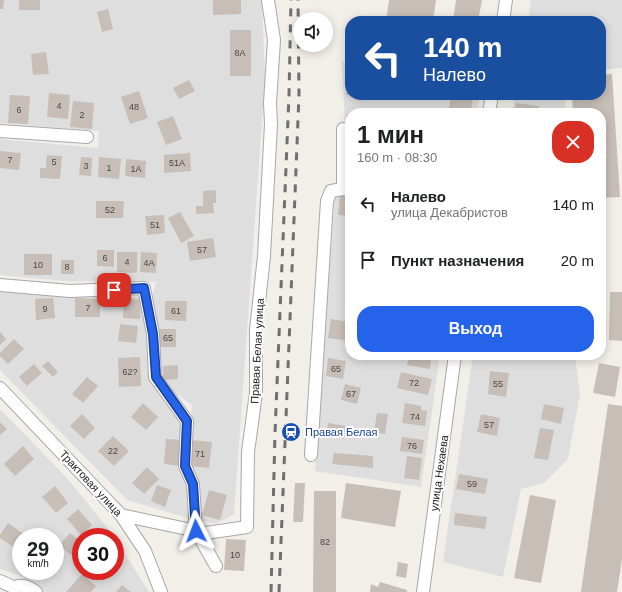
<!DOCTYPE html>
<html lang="ru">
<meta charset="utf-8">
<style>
body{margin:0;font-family:Arial,sans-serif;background:#f2f2f2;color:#202124;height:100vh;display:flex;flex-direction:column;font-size:15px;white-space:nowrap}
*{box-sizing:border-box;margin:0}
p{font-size:13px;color:#757577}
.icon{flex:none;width:22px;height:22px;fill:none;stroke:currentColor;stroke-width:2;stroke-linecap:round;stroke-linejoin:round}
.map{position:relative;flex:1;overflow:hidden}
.panel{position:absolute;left:345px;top:108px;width:261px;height:252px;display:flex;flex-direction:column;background:#fff;border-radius:16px;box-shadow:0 2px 10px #0003}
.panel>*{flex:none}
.top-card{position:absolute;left:345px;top:16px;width:261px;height:84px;border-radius:16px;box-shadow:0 2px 10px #0003;background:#1a4fa0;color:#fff;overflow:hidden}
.controls{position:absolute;left:293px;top:12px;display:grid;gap:8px}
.controls a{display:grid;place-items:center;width:40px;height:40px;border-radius:50%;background:#fff;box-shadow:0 2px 10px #0003;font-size:20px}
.speed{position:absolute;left:12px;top:528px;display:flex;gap:8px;font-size:20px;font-weight:700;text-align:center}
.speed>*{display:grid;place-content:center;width:52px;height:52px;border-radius:50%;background:#fff;box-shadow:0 2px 10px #0003;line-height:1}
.speed small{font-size:10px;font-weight:400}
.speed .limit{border:6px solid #d22;background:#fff;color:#111}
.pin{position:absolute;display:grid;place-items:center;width:34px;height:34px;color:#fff;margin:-17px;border-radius:8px;box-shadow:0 2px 6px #0006}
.me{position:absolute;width:44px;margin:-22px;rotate:357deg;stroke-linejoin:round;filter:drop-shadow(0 0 3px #0008)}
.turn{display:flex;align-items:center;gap:14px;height:84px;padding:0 12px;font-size:18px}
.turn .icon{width:52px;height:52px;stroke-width:2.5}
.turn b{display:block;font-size:28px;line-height:34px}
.round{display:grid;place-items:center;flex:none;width:42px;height:42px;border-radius:16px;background:#f2f2f2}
.overview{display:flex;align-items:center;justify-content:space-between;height:68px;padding:0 12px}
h1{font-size:24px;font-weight:800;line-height:30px}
.button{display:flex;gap:8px;margin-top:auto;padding:8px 12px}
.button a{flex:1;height:46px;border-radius:16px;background:#2563eb;color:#fff;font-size:16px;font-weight:800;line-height:46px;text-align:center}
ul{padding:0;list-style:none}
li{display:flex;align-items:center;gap:12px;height:56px;padding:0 12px}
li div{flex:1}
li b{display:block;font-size:15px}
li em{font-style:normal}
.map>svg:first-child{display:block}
.residential{fill:#dfdede;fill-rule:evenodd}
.building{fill:#c7beb7}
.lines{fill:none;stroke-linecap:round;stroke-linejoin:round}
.minor-casing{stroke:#a8a8a8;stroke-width:14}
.minor{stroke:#fff;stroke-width:12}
.rail{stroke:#6f6f6f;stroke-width:3;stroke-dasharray:8 8;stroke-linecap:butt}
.route-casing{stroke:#184099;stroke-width:10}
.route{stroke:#2563eb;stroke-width:7}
.labels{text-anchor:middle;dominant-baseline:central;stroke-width:4;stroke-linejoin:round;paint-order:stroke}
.number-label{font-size:9px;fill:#4a4846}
.street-label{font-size:11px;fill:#212121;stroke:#fff}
.transit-label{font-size:11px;fill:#164399;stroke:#fff;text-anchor:start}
</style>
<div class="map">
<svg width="622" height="592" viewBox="0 0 622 592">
<rect width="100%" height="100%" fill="#f2eee8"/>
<g class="residential">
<polygon points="0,0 262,0 265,79 234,514 216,524 201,520 201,493 187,466 192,405 163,384 159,376 150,302 156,282 63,281 0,275 0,139 98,148 99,131 0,123"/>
<polygon points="531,0 622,0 622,68 601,70 601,21 528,21"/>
<polygon points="342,62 350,62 350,95 480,95 477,113 350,113 350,188 347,187 347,169"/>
<polygon points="515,95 565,95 565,113 512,113"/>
<polygon points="350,192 350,355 440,355 421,487 315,471 335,194"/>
<polygon points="0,288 66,295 140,295 145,303 152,375 184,423 191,485 188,518 127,500 0,370"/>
<polygon points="473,355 575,355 580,394 568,459 544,483 521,489 503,577 443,562"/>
<path d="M0,409L66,477L115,537H81V571H115V538L149,592H44L18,575L0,569ZM21,537H55V571H21Z"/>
</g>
<g class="building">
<polygon points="0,0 4,0 3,9 0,9"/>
<rect x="19" y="0" width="21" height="10"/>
<polygon points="213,0 241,0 241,14 213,15"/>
<polygon points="389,0 436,0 433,21 386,21"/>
<polygon points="456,0 482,0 478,21 453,21"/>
<polygon points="108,9 113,29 102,32 97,12"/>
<rect x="230" y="30" width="21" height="46"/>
<polygon points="46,52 49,74 33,75 31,54"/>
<polygon points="347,70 350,70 350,95 346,95"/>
<polygon points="612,74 620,197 601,198 601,113 573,113 572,95 601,95 601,75"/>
<polygon points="189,80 195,91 179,99 173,88"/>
<polygon points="139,91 148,118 130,124 121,97"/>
<polygon points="49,93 70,95 68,119 47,117"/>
<polygon points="10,95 30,96 28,124 8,123"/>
<polygon points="451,95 473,95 471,113 449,110"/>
<polygon points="73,101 94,103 92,129 70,127"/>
<polygon points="516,103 539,106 538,113 514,113"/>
<rect x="347" y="114" width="3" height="19"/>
<polygon points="173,116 182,139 166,145 157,122"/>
<polygon points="0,151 21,153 19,170 0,168"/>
<polygon points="190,153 191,171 164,173 164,155"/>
<polygon points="47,155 62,156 60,179 40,178 40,168 46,168"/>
<polygon points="81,157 92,158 91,176 79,175"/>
<polygon points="99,157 121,159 119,179 98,177"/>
<polygon points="126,159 146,161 145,178 125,176"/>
<polygon points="216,190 216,203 213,203 214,213 196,214 196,206 203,206 203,191"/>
<polygon points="340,195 350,196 350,216 338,215"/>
<polygon points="96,201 124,201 123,218 96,218"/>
<polygon points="180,212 194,236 181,243 168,218"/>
<polygon points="164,215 165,233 147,235 145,216"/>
<polygon points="213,238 216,257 190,261 187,242"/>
<polygon points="97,250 114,250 114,267 97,266"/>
<polygon points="117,252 137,252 137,273 117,272"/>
<polygon points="141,252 157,253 156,273 140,272"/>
<rect x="24" y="254" width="28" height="21"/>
<rect x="61" y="260" width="13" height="14"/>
<polygon points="610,292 622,292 622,341 609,340"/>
<polygon points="53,298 55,318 36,320 35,299"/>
<polygon points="75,298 100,299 100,317 75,317"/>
<polygon points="124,298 141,299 140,319 123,318"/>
<polygon points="165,301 187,301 186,321 165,320"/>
<polygon points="331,319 350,322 350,341 328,338"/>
<polygon points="120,324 138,326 136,343 118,341"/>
<polygon points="159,329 176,329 176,347 160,347"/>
<polygon points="0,332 6,339 0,345"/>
<polygon points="14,339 24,349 8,364 0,356 0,353"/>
<polygon points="409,355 431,359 430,369 407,365"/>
<polygon points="140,357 141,386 119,387 118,358"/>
<polygon points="328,358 346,361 343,379 326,376"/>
<polygon points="48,361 58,372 53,377 42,366"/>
<polygon points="599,363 620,367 615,397 593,393"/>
<polygon points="34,364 42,373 27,386 19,377"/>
<polygon points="178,365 178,379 163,380 163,366"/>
<polygon points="490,371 509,373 506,397 488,394"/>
<polygon points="401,372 432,379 428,395 397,388"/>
<polygon points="87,377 98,386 83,403 72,394"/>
<polygon points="345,384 361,388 357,404 341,400"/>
<polygon points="143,403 158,417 146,430 131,417"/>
<polygon points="405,403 421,406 421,410 427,411 425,426 402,423"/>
<polygon points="544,404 564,408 561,424 541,419"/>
<polygon points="608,404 622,406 622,559 617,592 581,592"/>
<polygon points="377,413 388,414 385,434 374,432"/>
<polygon points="82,414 95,428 84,439 70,426"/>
<polygon points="481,414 500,418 497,436 477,432"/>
<polygon points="0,422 7,429 0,435"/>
<polygon points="328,423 346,426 344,439 326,435"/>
<polygon points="540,428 554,430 548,460 534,458"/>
<polygon points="113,436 129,451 114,466 98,451"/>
<polygon points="402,437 424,440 422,454 400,451"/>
<polygon points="166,439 182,440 179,466 164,464"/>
<polygon points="191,440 212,442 209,468 189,466"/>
<polygon points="23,446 34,459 15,476 4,464"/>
<polygon points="334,453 373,456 373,468 332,464"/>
<polygon points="407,456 422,458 419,480 404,478"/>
<polygon points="147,467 159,479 144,494 132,483"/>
<polygon points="459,474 488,479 485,494 456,489"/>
<polygon points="295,483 305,483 303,522 293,522"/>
<polygon points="346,483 401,491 395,527 341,518"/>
<polygon points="157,485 171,490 165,507 151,501"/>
<polygon points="55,486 68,503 56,513 42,497"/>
<polygon points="209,490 227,495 220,520 202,515"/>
<polygon points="314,491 336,491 336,592 313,592"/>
<polygon points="530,495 556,500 541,583 514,578"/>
<polygon points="78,509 92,525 81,535 67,519"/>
<polygon points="455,513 487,517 485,529 454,525"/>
<polygon points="8,523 28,537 21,537 21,552 0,538 0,535"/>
<polygon points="96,531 102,537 89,537"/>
<polygon points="70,533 81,542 71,555 59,545"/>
<polygon points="226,539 246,540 244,571 224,570"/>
<polygon points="115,550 124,559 115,567"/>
<polygon points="398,562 408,564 406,578 396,576"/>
<polygon points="82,574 96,586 91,592 66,592"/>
<polygon points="380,582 407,590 407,592 370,592 371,584 378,587"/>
<polygon points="122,585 131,592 116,592"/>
</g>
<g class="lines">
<defs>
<g id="minor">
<polyline points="503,21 506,0"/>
<polyline points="489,113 492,95"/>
<polyline points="343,129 343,189 350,190"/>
<polyline points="0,131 87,137"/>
<polyline points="0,285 70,291 144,288 153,334 155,377 187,421 185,466 193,484 196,531 216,566"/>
<polyline points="0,388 121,515 145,551 161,592"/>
<polyline points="311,455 327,201 331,191 343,189"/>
<polyline points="121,515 206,533 247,527 248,452 256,393 256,330 264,256 271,124 270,103 274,40 268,0"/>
<path d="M0,581L13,587C23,584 27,586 36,592"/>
<polyline points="423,592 455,355"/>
</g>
</defs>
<use href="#minor" class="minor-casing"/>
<use href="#minor" class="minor"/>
<g class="rail">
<polyline points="271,592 275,433 289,95 291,0"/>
<polyline points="279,592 299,95 298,0"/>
</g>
</g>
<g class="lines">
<defs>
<polyline id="route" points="114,290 144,288 153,334 156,377 187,421 185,466 193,484 196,531"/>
</defs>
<use href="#route" class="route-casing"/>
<use href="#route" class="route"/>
</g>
<defs>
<symbol id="station-disc" viewBox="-11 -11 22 22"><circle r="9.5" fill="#1a4fb4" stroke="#fff"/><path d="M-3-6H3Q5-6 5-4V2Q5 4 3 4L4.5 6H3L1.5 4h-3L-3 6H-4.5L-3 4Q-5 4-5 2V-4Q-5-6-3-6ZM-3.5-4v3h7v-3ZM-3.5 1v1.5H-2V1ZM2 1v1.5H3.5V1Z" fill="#fff"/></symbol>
</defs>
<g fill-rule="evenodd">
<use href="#station-disc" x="280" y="421" width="22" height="22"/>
</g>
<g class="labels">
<g class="number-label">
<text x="240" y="53">8А</text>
<text x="59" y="106">4</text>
<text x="134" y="107">48</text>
<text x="19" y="110">6</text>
<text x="82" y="115">2</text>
<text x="10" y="160">7</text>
<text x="54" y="162">5</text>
<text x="177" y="163">51А</text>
<text x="86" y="166">3</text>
<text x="109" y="168">1</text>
<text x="136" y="169">1А</text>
<text x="110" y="210">52</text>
<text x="155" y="225">51</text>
<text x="202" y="250">57</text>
<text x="105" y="258">6</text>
<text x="127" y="262">4</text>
<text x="149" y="263">4А</text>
<text x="38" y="265">10</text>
<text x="67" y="267">8</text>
<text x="88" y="308">7</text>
<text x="45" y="309">9</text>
<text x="176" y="311">61</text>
<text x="168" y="338">65</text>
<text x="336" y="369">65</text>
<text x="130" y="372">62?</text>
<text x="414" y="383">72</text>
<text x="498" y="384">55</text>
<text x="351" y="394">67</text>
<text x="415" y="417">74</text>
<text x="489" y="425">57</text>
<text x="412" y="446">76</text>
<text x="113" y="451">22</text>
<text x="200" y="454">71</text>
<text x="472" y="484">59</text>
<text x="325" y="542">82</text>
<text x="235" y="555">10</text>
</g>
<g class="street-label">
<text transform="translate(257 351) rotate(-87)">Правая Белая улица</text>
<text transform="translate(439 473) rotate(-82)">улица Нехаева</text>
<text transform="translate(91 483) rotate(47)">Трактовая улица</text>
</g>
<g class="transit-label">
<text x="305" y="432">Правая Белая</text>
</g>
</g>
</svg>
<div class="controls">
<a><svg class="icon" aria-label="sound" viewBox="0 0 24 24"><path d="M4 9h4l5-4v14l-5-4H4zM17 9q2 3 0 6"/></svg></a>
</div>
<div class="speed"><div>29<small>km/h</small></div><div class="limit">30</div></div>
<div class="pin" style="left:114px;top:290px;background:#d93025"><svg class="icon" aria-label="arrive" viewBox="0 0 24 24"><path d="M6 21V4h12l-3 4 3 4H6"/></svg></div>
<svg class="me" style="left:196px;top:531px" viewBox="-20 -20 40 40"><path d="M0-17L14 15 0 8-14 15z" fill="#2563eb" stroke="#fff" stroke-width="4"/></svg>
<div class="top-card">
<div class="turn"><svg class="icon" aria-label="left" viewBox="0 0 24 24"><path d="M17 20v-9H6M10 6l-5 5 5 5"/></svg><div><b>140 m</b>Налево</div></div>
</div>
<section class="panel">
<div class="overview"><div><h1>1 мин</h1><p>160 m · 08:30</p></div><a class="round" style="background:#d93025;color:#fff"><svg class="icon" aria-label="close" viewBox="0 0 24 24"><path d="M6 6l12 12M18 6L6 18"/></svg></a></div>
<ul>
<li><svg class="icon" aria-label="left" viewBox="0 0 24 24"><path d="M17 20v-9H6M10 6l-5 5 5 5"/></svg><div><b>Налево</b><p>улица Декабристов</p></div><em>140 m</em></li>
<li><svg class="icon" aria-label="arrive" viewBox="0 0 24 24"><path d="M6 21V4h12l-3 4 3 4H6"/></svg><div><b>Пункт назначения</b></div><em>20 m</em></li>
</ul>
<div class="button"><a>Выход</a></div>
</section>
</div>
